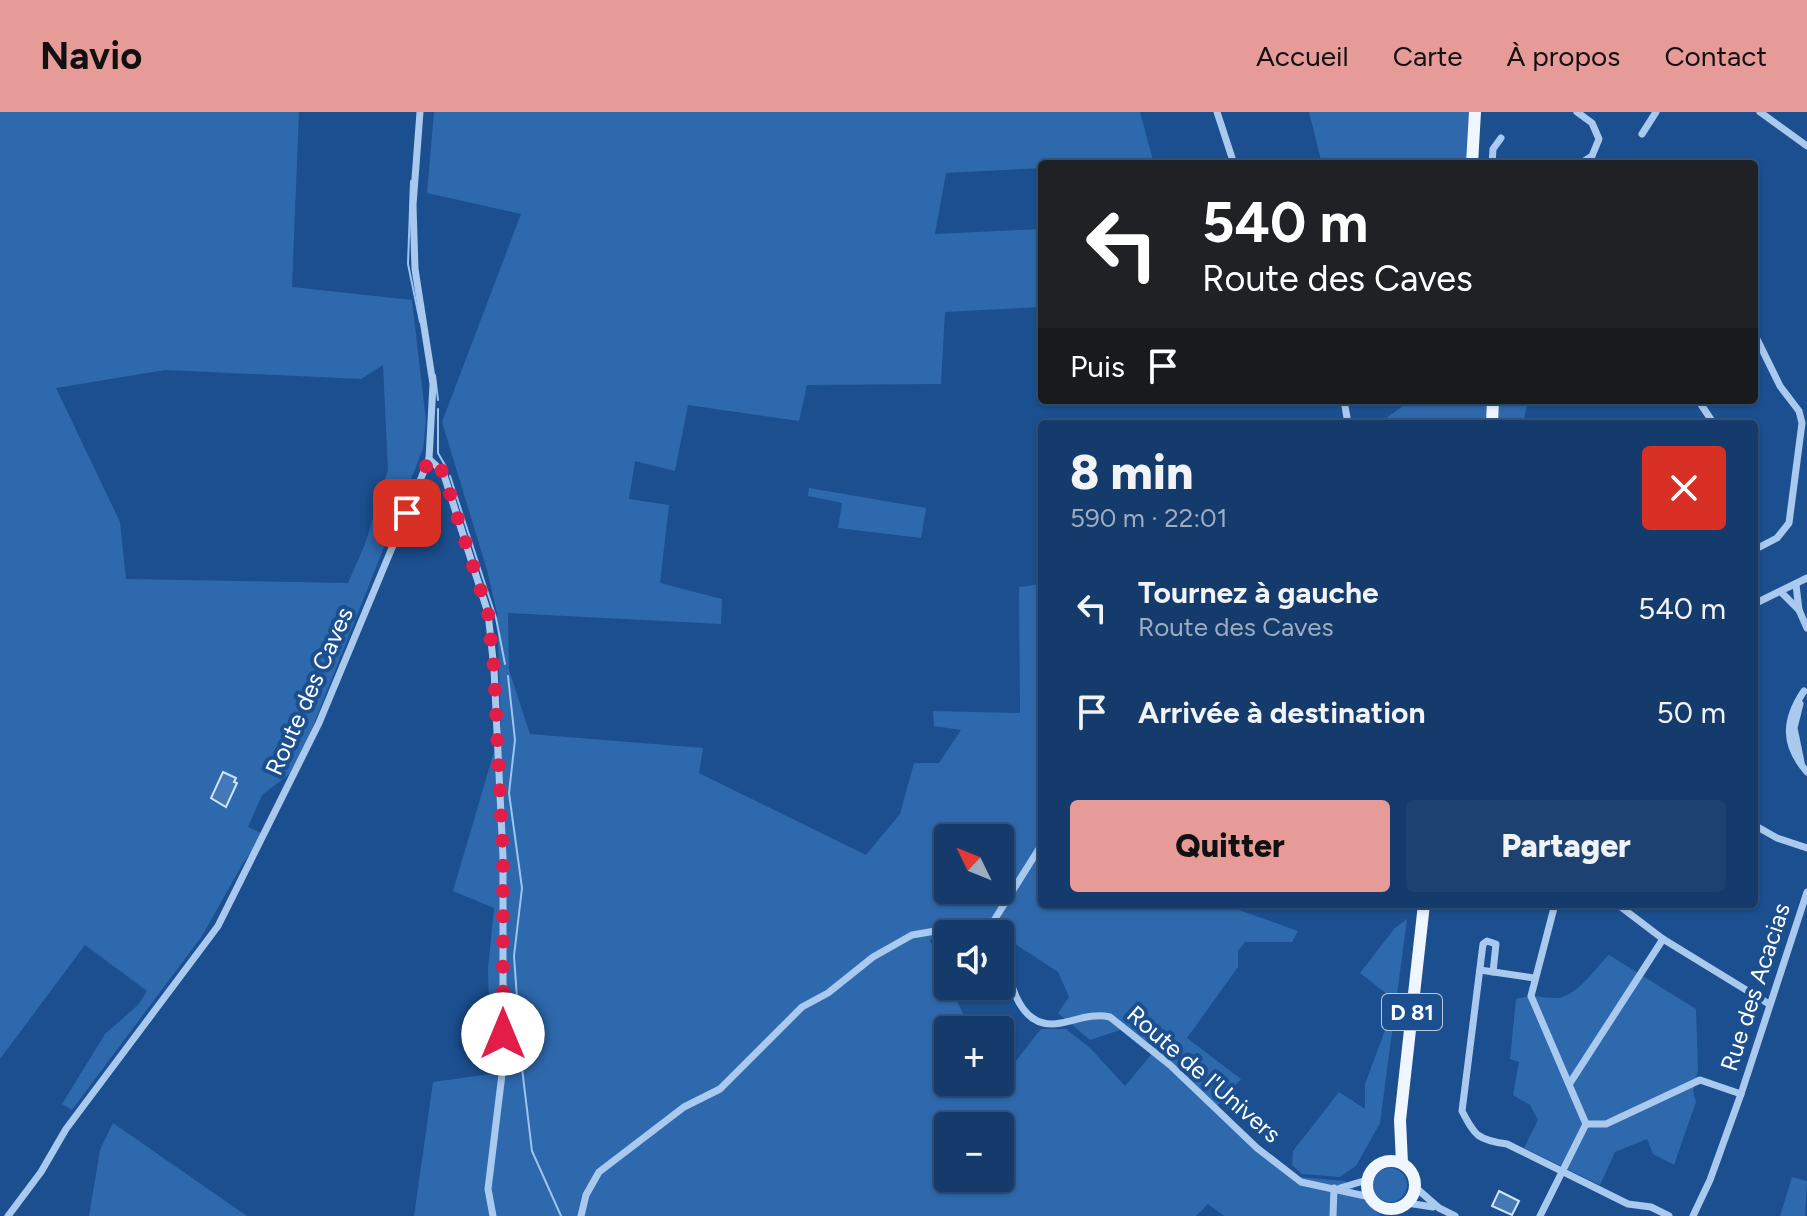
<!DOCTYPE html>
<html lang="fr">
<meta charset="utf-8">
<style>
body{margin:0;font-family:Figtree,sans-serif;background:#1d4271;color:#f1f3f6;height:100vh;display:flex;flex-direction:column;font-size:30px;white-space:nowrap}
*{box-sizing:border-box;margin:0}
p{font-size:26px;color:#9dadc1}
.icon{flex:none;width:44px;height:44px;fill:none;stroke:currentColor;stroke-width:2;stroke-linecap:round;stroke-linejoin:round}
.map{position:relative;flex:1;overflow:hidden}
.side{position:absolute;left:1038px;top:308px;width:720px;height:488px;display:flex;flex-direction:column;background:#143b6b;border-radius:8px;box-shadow:0 2px 6px #0004,0 0 0 2px #33557e}
.side>*{flex:none}
.banner{position:absolute;left:1038px;top:48px;width:720px;height:244px;border-radius:8px;box-shadow:0 2px 6px #0004,0 0 0 2px #33557e;background:#202124;color:#fff;overflow:hidden}
.needle{width:52px;rotate:313deg}
.fabs{position:absolute;left:934px;top:712px;display:grid;gap:16px}
.fabs a{display:grid;place-items:center;width:80px;height:80px;border-radius:8px;background:#143b6b;box-shadow:0 2px 6px #0004,0 0 0 2px #33557e;font-size:40px}
.pin{position:absolute;display:grid;place-items:center;width:68px;height:68px;color:#fff;margin:-34px;border-radius:16px;box-shadow:0 4px 12px #0006}
.me{position:absolute;width:88px;margin:-44px;rotate:0deg;stroke-linejoin:round;filter:drop-shadow(0 0 6px #0008)}
.turn{display:flex;align-items:center;gap:28px;height:168px;padding:0 32px;font-size:36px}
.turn .icon{width:104px;height:104px;stroke-width:2.5}
.turn b{display:block;font-size:56px;line-height:68px}
.then{display:flex;align-items:center;height:76px;padding:0 32px;background:#0003;gap:16px;font-size:30px}
.round{display:grid;place-items:center;flex:none;width:84px;height:84px;border-radius:8px;background:#1d4271}
.summary{display:flex;align-items:center;justify-content:space-between;height:136px;padding:0 32px}
h1{font-size:48px;font-weight:800;line-height:60px}
.action{display:flex;gap:16px;margin-top:auto;padding:16px 32px}
.action a{flex:1;height:92px;border-radius:8px;background:#e69b98;color:#111;font-size:32px;font-weight:800;line-height:92px;text-align:center}
.action a+a{background:#1d4271;color:#f1f3f6}
ul{padding:0;list-style:none}
li{display:flex;align-items:center;gap:24px;height:104px;padding:0 32px}
li div{flex:1}
li b{display:block;font-size:30px}
li em{font-style:normal}
header{display:flex;align-items:center;gap:48px;box-sizing:border-box;height:112px;padding:0 40px;background:#e69b98;color:#111}
header strong{font-size:38px}
nav{display:flex;gap:44px;margin-inline-start:auto;font-size:28px}
.map>svg:first-child{display:block}
.green{fill:#2e69ad;fill-rule:evenodd}
.lines{fill:none;stroke-linecap:round;stroke-linejoin:round}
.stream{stroke:#9cc4f0;stroke-width:2}
.building{fill:#4478b7;stroke:#cfe3fa;stroke-width:2}
.minor{stroke:#a9c9ee;stroke-width:7}
.primary{stroke:#f0f6ff;stroke-width:12}
.route{stroke:#e11d48;stroke-width:14;stroke-dasharray:0 25.2}
.labels{text-anchor:middle;dominant-baseline:central;stroke-width:8;stroke-linejoin:round;paint-order:stroke}
.shield{fill:#1b4f8f;stroke:#bbcadd;stroke-width:2}
.shield-label{font-size:22px;font-weight:bold;fill:#fff}
.street-label{font-size:24px;fill:#fff;stroke:#1b4f8f}
</style>
<header>
<strong>Navio</strong>
<nav><a>Accueil</a><a>Carte</a><a>À propos</a><a>Contact</a></nav>
</header>
<div class="map">
<svg width="1807" height="1104" viewBox="0 0 1807 1104">
<rect width="100%" height="100%" fill="#1b4f8f"/>
<g class="green">
<path d="M0,0H299L292,175L412,188L426,309L423,337L296,657L262,683L248,715L265,723L243,751L202,824L72,998L62,992L105,922L138,893L147,879L85,833L0,947ZM383,253L388,358L365,432L348,471L126,467L120,410L56,276L165,258L361,267Z"/>
<path d="M434,0H1140L1154,52H1042V56L946,61L935,122L1042,117V195L945,200L941,272L807,273L799,309L688,293L675,359L635,349L629,387L669,393L660,471L722,487L721,512L508,501L509,558L530,622L703,636L699,661L866,743L900,702L914,651H939L961,618L934,614L933,599L1020,601L1019,475L1042,472V792H1231V795L1298,819L1292,830H1245L1238,839V855L1187,926L1241,967L1216,995L1258,1035L1299,1065L1345,1069L1381,1104H1224L1208,1092L1196,1104H414L433,970L491,962L488,856L494,796L453,779L501,616L497,501L487,458L442,310L521,102L427,81ZM948,726H1000V778H948ZM991,816L1058,860L1069,885L1058,901L1090,928L1126,916L1155,938L1125,974L1091,937L1066,917H1041L1004,964L1000,961V970H948V918H970L930,828ZM948,1014H1000V1066H948Z"/>
<polygon points="1309,0 1470,0 1478,52 1322,52"/>
<polygon points="1411,288 1528,288 1523,312 1378,312"/>
<polygon points="809,376 926,396 921,426 838,416 842,391 808,384"/>
<polygon points="1407,807 1380,1011 1356,1054 1340,1065 1302,1062 1292,1053 1293,1039 1339,980 1365,997 1365,972 1396,889 1360,861 1395,816"/>
<path d="M1609,843L1696,897L1698,958L1693,979L1696,990L1674,1053L1653,1042L1647,1027L1615,1040L1600,1073L1524,1036L1538,1008L1530,993L1513,983L1519,950L1510,947L1516,887C1538,881 1535,886 1554,886C1576,887 1594,857 1609,843Z"/>
<polygon points="113,1011 247,1104 89,1104 100,1038"/>
<circle cx="1390" cy="1073" r="17"/>
<polygon points="1792,1065 1807,1069 1805,1104 1780,1104"/>
</g>
<g class="lines">
<g class="stream">
<polyline points="411,69 408,152 420,210"/>
<polyline points="435,263 438,288"/>
<polyline points="438,297 438,341 446,355"/>
<polyline points="450,364 496,506 505,552"/>
<polyline points="508,564 515,628 509,681 522,776 514,844 522,956 532,1039 561,1104"/>
</g>
</g>
<g class="building">
<polygon points="223,660 236,666 234,670 237,671 226,695 211,686"/>
<polygon points="1499,1079 1519,1089 1512,1103 1492,1094"/>
</g>
<g class="lines">
<g class="minor">
<polyline points="1217,0 1234,52"/>
<polyline points="1577,0 1592,11 1599,27 1592,44 1580,52"/>
<polyline points="1760,0 1807,34"/>
<polyline points="1642,22 1656,0"/>
<polyline points="1492,52 1493,37 1501,26"/>
<polyline points="1754,221 1780,274 1799,299 1802,311 1789,411 1777,426 1754,438"/>
<polyline points="1344,288 1348,312"/>
<polyline points="1698,288 1714,312"/>
<polyline points="429,347 443,360 488,501 494,557 503,745 503,954 488,1077 493,1104"/>
<polyline points="1796,473 1799,498 1807,516"/>
<polyline points="1781,480 1799,498"/>
<polyline points="1754,492 1807,466"/>
<path d="M1804,579C1784,609 1784,633 1807,660"/>
<polyline points="1800,592 1794,616 1801,650"/>
<polyline points="1754,713 1777,726 1807,736"/>
<polyline points="1617,792 1663,827 1769,892"/>
<path d="M1000,825C1008,856 1013,921 1061,911C1077,908 1093,901 1110,905L1170,953L1257,1036L1301,1070L1370,1085"/>
<polyline points="1480,858 1534,866"/>
<path d="M1493,860L1496,832L1487,829L1483,832L1462,999C1475,1024 1478,1028 1507,1032L1628,1092L1651,1095L1669,1104"/>
<polyline points="1570,971 1663,827"/>
<polyline points="1586,1012 1606,1012 1700,968 1741,982"/>
<polyline points="1415,1075 1439,1096 1455,1104"/>
<polyline points="1340,1076 1367,1068"/>
<polyline points="1407,1091 1433,1095"/>
<polyline points="8,1104 41,1060 66,1017 218,814 319,611 429,347 433,272 415,157 413,93 420,0"/>
<polyline points="581,1104 586,1083 599,1060 684,995 720,977 802,895 828,881 873,845 912,823 947,817 980,817 993,810 1042,732"/>
<polyline points="1333,1104 1334,1076"/>
<polyline points="1540,1104 1586,1012 1531,884 1555,792"/>
<polyline points="1693,1104 1710,1068 1741,982 1807,780"/>
</g>
<g class="primary">
<polyline points="1472,52 1475,0"/>
<polyline points="1492,312 1493,288"/>
<circle cx="1391" cy="1073" r="24"/>
<polyline points="1402,1051 1400,1008 1424,792"/>
</g>
</g>
<g class="lines">
<polyline class="route" points="407,401 429,347 443,360 488,501 494,557 503,745 503,922"/>
</g>
<g class="labels">
<rect class="shield" x="1382" y="882" width="60" height="36" rx="6"/>
<g class="shield-label">
<text x="1412" y="900">D 81</text>
</g>
<g class="street-label">
<text transform="translate(309 579) rotate(-66)">Route des Caves</text>
<text transform="translate(1755 875) rotate(-72)">Rue des Acacias</text>
<text transform="translate(1204 962) rotate(41)">Route de l'Univers</text>
</g>
</g>
</svg>
<div class="fabs">
<a><svg class="needle" viewBox="-14 -14 28 28"><path d="M0-13l5 13h-10z" fill="#e53935"/><path d="M0 13l5-13h-10z" fill="#9dadc1"/></svg></a>
<a><svg class="icon" aria-label="sound" viewBox="0 0 24 24"><path d="M4 9h4l5-4v14l-5-4H4zM17 9q2 3 0 6"/></svg></a>
<a>+</a>
<a>−</a>
</div>
<div class="pin" style="left:407px;top:401px;background:#d93025"><svg class="icon" aria-label="arrive" viewBox="0 0 24 24"><path d="M6 21V4h12l-3 4 3 4H6"/></svg></div>
<svg class="me" style="left:503px;top:922px" viewBox="-20 -20 40 40"><circle r="19" fill="#fff"/><path d="M0-13L10 11 0 6-10 11z" fill="#e11d48"/></svg>
<div class="banner">
<div class="turn"><svg class="icon" aria-label="left" viewBox="0 0 24 24"><path d="M17 20v-9H6M10 6l-5 5 5 5"/></svg><div><b>540 m</b>Route des Caves</div></div>
<div class="then">Puis<svg class="icon" aria-label="arrive" viewBox="0 0 24 24"><path d="M6 21V4h12l-3 4 3 4H6"/></svg></div>
</div>
<section class="side">
<div class="summary"><div><h1>8 min</h1><p>590 m · 22:01</p></div><a class="round" style="background:#d93025;color:#fff"><svg class="icon" aria-label="close" viewBox="0 0 24 24"><path d="M6 6l12 12M18 6L6 18"/></svg></a></div>
<ul>
<li><svg class="icon" aria-label="left" viewBox="0 0 24 24"><path d="M17 20v-9H6M10 6l-5 5 5 5"/></svg><div><b>Tournez à gauche</b><p>Route des Caves</p></div><em>540 m</em></li>
<li><svg class="icon" aria-label="arrive" viewBox="0 0 24 24"><path d="M6 21V4h12l-3 4 3 4H6"/></svg><div><b>Arrivée à destination</b></div><em>50 m</em></li>
</ul>
<div class="action"><a>Quitter</a><a>Partager</a></div>
</section>
</div>
